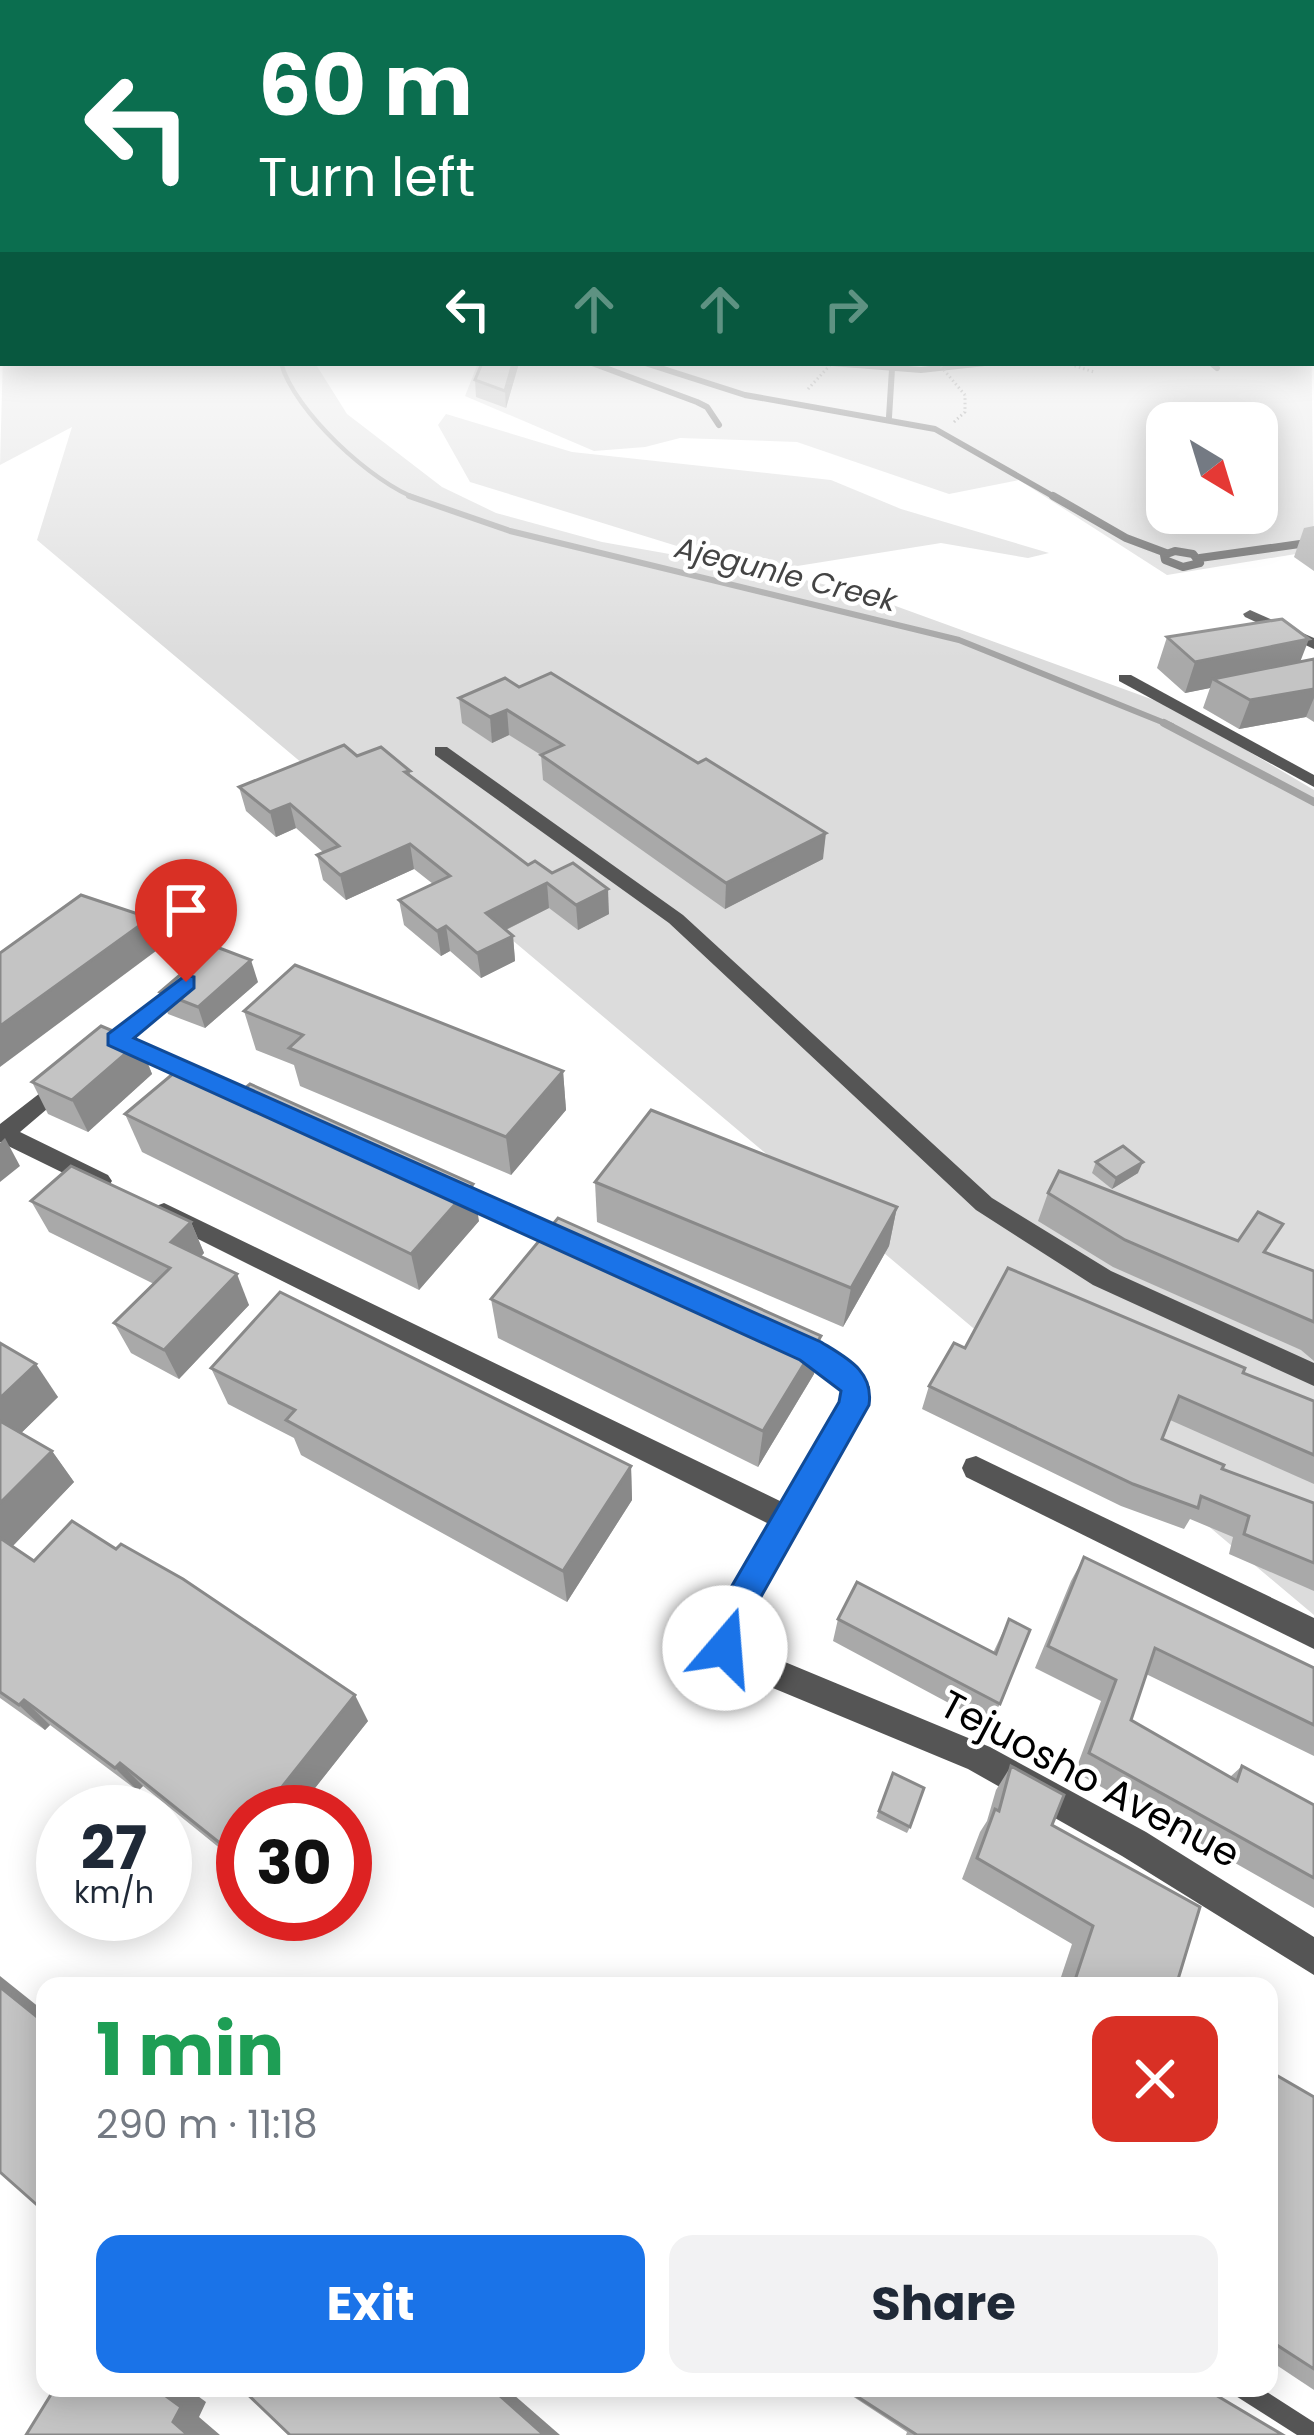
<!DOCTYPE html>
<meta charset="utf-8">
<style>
body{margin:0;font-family:Poppins,sans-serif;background:#f2f2f3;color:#1f2937;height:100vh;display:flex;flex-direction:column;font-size:45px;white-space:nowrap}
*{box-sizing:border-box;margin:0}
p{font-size:39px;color:#747a83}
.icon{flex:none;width:66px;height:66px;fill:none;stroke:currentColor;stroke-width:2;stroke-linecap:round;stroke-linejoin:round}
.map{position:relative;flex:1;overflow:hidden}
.side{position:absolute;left:36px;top:1977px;width:1242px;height:420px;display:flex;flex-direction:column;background:#fff;border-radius:24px;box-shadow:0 6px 30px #0003}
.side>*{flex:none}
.banner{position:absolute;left:0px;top:0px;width:1314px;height:366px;box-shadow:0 6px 30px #0003;background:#0b6e4f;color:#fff;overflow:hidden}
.needle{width:78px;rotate:142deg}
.buttons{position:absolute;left:1146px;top:402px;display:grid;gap:24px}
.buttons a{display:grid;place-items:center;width:132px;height:132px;border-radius:24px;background:#fff;box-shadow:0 6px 30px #0003;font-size:60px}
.speed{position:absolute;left:36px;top:1785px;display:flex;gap:24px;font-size:60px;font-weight:700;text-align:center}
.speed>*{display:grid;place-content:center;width:156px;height:156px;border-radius:50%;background:#fff;box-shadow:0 6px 30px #0003;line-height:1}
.speed small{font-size:30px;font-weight:400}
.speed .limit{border:18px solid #d22;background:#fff;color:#111}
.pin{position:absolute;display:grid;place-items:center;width:102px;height:102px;color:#fff;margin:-123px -51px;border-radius:50% 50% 50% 0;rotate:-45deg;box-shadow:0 0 12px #0007}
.pin .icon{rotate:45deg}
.me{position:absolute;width:132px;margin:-66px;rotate:18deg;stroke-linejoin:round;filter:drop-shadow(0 0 9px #0008)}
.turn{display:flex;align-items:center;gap:42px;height:252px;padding:0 60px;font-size:54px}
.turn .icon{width:156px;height:156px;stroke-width:2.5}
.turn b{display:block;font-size:84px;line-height:102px}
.lanes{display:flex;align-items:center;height:114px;padding:0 60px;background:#0003;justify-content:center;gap:60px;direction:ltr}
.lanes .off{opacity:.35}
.round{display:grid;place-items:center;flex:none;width:126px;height:126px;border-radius:24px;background:#f2f2f3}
.headline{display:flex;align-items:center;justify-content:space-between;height:204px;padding:0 60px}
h1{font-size:72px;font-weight:700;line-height:90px;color:#1e9e55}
.cta{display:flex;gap:24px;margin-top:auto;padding:24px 60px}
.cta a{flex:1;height:138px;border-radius:24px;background:#1a73e8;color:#fff;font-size:48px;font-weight:700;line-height:138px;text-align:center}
.cta a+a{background:#f2f2f3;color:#1f2937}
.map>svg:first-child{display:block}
.green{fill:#dcdcdc;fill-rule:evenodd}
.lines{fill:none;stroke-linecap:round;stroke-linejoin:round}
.stream-far2{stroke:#a3a3a3;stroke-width:4.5}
.stream-far1{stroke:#a3a3a3;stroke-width:6}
.stream{stroke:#a3a3a3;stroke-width:8}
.path{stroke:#777;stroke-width:3;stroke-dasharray:1.5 3;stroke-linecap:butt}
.lane-far2{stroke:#555;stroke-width:6}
.lane-far1{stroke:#555;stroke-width:8}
.lane{stroke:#555;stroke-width:20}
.street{fill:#555;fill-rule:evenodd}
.path-bridge{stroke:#777;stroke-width:3;stroke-dasharray:1.5 3;stroke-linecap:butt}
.wall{fill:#a9a9a9}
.shaded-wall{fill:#898989}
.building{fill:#c4c4c4;stroke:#898989;stroke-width:3}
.route{fill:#1a73e8;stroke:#114b97;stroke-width:3}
.labels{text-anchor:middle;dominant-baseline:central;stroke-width:9;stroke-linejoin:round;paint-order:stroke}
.far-water-label{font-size:30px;font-style:italic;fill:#444;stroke:#fff}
.near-street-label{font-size:39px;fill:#000;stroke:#fff}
</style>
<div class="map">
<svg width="1314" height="2435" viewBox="0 0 1314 2435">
<rect width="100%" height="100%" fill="#fff"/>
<g class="green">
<path d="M1311,319L1314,551L1167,575L1019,480L949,494L797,442L680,438L645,447L594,451L465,396L478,363H1311ZM1167,423H1257V513H1167Z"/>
<polygon points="3,354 3,363 315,363 347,414 442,487 496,513 602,542 748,568 470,482 438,425 446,414 572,452 831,480 901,509 1049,553 1028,558 941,543 766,571 857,592 1173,707 1314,790 1314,1615 37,540 72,427 0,465"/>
</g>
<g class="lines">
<path class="stream-far2" d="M281,363C294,411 372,483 418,499"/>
<polyline class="stream-far1" points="409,496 510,531 959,640 1172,726"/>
<polyline class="stream" points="1164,723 1314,802"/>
<g class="path">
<polyline points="1066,363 1094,372"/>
<polyline points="954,422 965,412 965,395"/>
</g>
<g class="lane-far2">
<polyline points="592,363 697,402 707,407 719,425"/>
<polyline points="645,363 745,395 935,429 1058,499"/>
<polyline points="831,363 921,370 985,363"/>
<polyline points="1211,363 1217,368"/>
<polyline points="889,417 892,369"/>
</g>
<g class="lane-far1">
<polyline points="1053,496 1126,538 1166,553"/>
<polygon points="1175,551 1193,554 1200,563 1183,567 1165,560 1164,555"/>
<polyline points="1200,558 1314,542"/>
</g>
<polyline class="lane" points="1242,2388 1314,2434"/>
<g class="street">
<polygon points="1250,610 1314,638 1314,649 1245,617 1243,614"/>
<polygon points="1119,675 1131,675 1314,775 1314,787 1119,681"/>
<polygon points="435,747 447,747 683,915 992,1198 1111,1271 1314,1363 1314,1386 1093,1285 976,1210 669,923 435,755"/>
<polygon points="186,975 193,977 193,987 132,1038 217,1076 220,1081 217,1086 201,1086 119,1049 106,1055 98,1053 95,1048"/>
<polygon points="66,1073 74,1076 77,1081 74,1086 20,1132 108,1175 112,1181 108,1187 92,1187 0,1142 0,1124"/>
<polygon points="449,1180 585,1239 588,1246 585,1253 567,1253 441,1195 437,1189"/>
<polygon points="164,1203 782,1502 841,1403 843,1390 830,1376 780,1349 776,1341 780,1333 789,1330 848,1360 870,1387 867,1405 738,1634 739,1639 756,1650 990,1747 1146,1832 1314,1937 1314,1975 1122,1856 968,1769 734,1672 714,1659 707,1632 769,1524 156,1218 152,1212 156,1206"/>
<polygon points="976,1456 1314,1618 1314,1649 966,1477 962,1468 966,1459"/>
</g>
<g class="path-bridge">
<polyline points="938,363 965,395"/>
<polyline points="808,389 832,363"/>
</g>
</g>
<g class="wall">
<polygon points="482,363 519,363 506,408 476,397 475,380"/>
<polygon points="1314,526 1314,571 1294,557 1304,528"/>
<polygon points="1167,637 1300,662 1314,659 1314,722 1306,717 1239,729 1203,708 1210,688 1185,693 1157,668"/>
<polygon points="505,678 823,859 725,909 543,780 541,755 509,735 492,743 462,723 459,698"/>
<polygon points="357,756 410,771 410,776 528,865 609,914 578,930 549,908 506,930 513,936 515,961 481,978 450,951 441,956 404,925 399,900 433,884 414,869 346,900 323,880 317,855 324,853 296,828 276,837 246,811 239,787"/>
<polygon points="258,982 205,1028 168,1014 160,992"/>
<polygon points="244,1011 563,1071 566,1110 511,1175 300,1086 294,1065 256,1050"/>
<polygon points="139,1042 152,1074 88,1132 48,1114 32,1082"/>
<polygon points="125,1114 479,1221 419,1290 142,1152"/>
<polygon points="1096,1162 1138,1173 1112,1189 1092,1173"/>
<polygon points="595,1182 897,1207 889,1246 843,1327 597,1222"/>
<polygon points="1048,1193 1266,1252 1314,1271 1314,1361 1301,1350 1113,1267 1038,1221"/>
<polygon points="31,1201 191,1222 204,1253 201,1256 249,1305 179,1379 131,1353 114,1323 154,1284 49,1232"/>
<polygon points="491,1299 821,1336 814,1374 758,1467 498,1338"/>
<polygon points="0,1343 58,1397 21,1433 52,1451 74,1482 12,1547 34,1561 368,1721 296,1812 243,1812 243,1867 143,1786 138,1791 50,1725 45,1730 0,1698"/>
<polygon points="965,1348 1243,1373 1314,1401 1314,1484 1170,1420 1162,1439 1222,1469 1314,1503 1314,1591 1229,1554 1233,1537 1190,1519 1184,1529 1121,1506 922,1409 929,1386"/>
<polygon points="211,1368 631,1466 632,1500 567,1602 301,1455 294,1438 228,1404"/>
<polygon points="1084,1557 1314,1668 1314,1756 1146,1674 1131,1720 1230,1777 1242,1766 1314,1805 1314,1908 1075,1772 1101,1701 1035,1668 1071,1581"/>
<polygon points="838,1619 993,1653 1009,1619 1000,1704 988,1724 833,1641"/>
<polygon points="1011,1766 1052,1825 1176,1986 1058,1986 1072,1944 962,1879 980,1832 987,1821 996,1790"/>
<polygon points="893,1773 910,1827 907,1833 876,1818"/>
<polygon points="1269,2071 1314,2097 1314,2390 1269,2360"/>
<polygon points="840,2388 1204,2388 1283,2435 906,2435 907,2432"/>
</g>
<g class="shaded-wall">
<polygon points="513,363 519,363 506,408 505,391"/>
<polygon points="1309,639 1297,670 1213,679 1210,688 1185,693 1195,662"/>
<polygon points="1314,689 1314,698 1306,717 1239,729 1250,700"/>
<polygon points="507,710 509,735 492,743 490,717"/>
<polygon points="290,804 296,828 276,837 270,812"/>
<polygon points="826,833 823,859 725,909 726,883"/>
<polygon points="410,844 414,869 346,900 340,875"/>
<polygon points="547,883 549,908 489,938 486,913"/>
<polygon points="608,889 609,914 578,930 576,905"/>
<polygon points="150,918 160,948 0,1067 0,1026"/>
<polygon points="446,926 450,951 441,956 437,931"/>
<polygon points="513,936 515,961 481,978 477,953"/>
<polygon points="251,960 258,982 205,1028 198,1007"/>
<polygon points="139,1042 152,1074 88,1132 72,1100"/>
<polygon points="563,1071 566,1110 511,1175 506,1137"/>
<polygon points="5,1138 20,1166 0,1182 0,1143"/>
<polygon points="1143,1162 1138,1173 1112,1189 1116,1178"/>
<polygon points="473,1184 479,1221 419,1290 411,1254"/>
<polygon points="897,1207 889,1246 843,1327 851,1288"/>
<polygon points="191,1222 204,1253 185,1273 171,1242"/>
<polygon points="237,1274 249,1305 179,1379 164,1350"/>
<polygon points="821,1336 814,1374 758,1467 763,1431"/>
<polygon points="36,1364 58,1397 9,1445 0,1433 0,1398"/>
<polygon points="52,1451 74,1482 5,1554 0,1548 0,1503"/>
<polygon points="631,1466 632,1500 567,1602 563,1571"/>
<polygon points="355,1695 368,1721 296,1812 262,1812"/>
<polygon points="24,1700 50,1725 45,1730 19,1705"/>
<polygon points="120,1763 143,1786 138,1791 115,1768"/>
<polygon points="243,1836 243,1865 231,1852"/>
<polygon points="0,1976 45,2012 45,2020 36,2016 0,1987"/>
<polygon points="155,2388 187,2388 206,2402 199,2417 220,2435 188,2435 173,2422"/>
<polygon points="491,2388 506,2388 560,2435 544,2435"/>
</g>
<g class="building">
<polygon points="482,363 513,363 505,391 475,380"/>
<polygon points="1282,619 1309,639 1195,662 1167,637"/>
<polygon points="1314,659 1314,689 1250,700 1213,679"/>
<polygon points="551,673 698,763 706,759 826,833 726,883 541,755 563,745 507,710 490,717 459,698 505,678 519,687"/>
<polygon points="344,745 357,756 381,747 410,771 405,772 528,865 535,861 552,873 573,863 608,889 576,905 547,883 486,913 513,936 477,953 446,926 437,931 399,900 450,876 410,844 340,875 317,855 339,846 290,804 270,812 239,787"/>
<polygon points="81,895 150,918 0,1026 0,953"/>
<polygon points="214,946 251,960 198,1007 160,992"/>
<polygon points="295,965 563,1071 506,1137 289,1048 303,1035 244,1011"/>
<polygon points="101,1026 139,1042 72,1100 32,1082"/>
<polygon points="187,1062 244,1089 250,1084 473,1184 411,1254 125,1114"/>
<polygon points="651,1110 897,1207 851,1288 595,1182"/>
<polygon points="1123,1146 1143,1162 1116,1178 1096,1162"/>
<polygon points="71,1166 191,1222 171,1242 237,1274 164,1350 114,1323 170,1268 31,1201"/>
<polygon points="1059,1171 1238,1241 1258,1212 1283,1224 1264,1252 1314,1271 1314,1322 1125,1240 1048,1193"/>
<polygon points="558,1218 821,1336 763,1431 491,1299"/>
<polygon points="1008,1268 1245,1368 1243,1373 1314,1401 1314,1455 1179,1396 1162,1439 1224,1465 1222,1469 1314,1503 1314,1563 1244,1534 1249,1516 1201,1496 1198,1508 1133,1484 929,1386 954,1343 965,1348"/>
<polygon points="280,1292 631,1466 563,1571 286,1420 295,1410 211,1368"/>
<polygon points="0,1343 36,1364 0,1398"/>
<polygon points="0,1421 52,1451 0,1503"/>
<polygon points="72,1521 116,1549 121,1544 183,1579 355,1695 262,1812 243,1812 243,1836 231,1852 120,1763 115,1768 24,1700 19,1705 0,1692 0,1538 34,1561"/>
<polygon points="1084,1557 1314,1668 1314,1725 1155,1648 1131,1720 1237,1781 1242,1766 1314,1805 1314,1878 1089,1753 1116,1680 1048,1646"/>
<polygon points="857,1582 996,1654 1009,1619 1030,1630 1000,1704 838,1619"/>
<polygon points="1011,1766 1064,1795 1052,1825 1200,1907 1176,1986 1073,1986 1093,1926 977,1858 995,1809 999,1811"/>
<polygon points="893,1773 924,1788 910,1827 879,1811"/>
<polygon points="0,1987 36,2016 40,2010 45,2014 45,2212 0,2172"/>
<polygon points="1269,2071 1314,2097 1314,2369 1269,2340"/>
<polygon points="55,2388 155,2388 181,2407 173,2422 188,2435 26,2435"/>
<polygon points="241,2388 491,2388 544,2435 290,2435"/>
<polygon points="844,2388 1204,2388 1283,2435 917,2435"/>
</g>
<linearGradient id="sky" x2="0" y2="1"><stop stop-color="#8cadcc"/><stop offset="0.48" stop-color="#fff"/><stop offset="1" stop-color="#fff" stop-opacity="0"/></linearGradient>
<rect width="1314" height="660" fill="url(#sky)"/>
<path class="route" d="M186,975L194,977V988L134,1038L821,1342C847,1358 874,1371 869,1405L740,1634L743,1648L738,1661L725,1666L713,1661L705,1632L839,1402L841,1391L800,1360L108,1045V1034Z"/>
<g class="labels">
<g class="far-water-label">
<text transform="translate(786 574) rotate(14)">Ajegunle Creek</text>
</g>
<g class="near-street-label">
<text transform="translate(1090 1779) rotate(28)">Tejuosho Avenue</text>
</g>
</g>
</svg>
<div class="buttons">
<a><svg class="needle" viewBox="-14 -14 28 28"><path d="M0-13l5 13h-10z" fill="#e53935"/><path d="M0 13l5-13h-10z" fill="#747a83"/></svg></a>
</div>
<div class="speed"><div>27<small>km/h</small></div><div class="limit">30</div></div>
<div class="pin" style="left:186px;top:982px;background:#d93025"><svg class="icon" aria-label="arrive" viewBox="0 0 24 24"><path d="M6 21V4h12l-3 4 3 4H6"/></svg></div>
<svg class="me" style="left:725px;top:1648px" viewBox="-20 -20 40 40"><circle r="19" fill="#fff"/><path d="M0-13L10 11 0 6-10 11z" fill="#1a73e8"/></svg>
<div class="banner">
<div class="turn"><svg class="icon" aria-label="left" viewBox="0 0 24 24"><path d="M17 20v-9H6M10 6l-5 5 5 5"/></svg><div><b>60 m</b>Turn left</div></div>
<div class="lanes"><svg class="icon" aria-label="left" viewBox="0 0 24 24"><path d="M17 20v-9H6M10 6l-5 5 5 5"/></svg><svg class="icon off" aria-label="ahead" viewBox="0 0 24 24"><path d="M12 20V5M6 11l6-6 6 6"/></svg><svg class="icon off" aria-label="ahead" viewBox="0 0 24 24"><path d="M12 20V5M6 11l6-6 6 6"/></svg><svg class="icon off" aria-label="right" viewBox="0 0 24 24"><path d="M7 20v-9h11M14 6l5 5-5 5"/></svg></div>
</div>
<section class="side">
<div class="headline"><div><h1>1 min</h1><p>290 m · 11:18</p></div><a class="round" style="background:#d93025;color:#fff"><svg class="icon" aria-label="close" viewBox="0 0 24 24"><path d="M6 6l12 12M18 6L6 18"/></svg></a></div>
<div class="cta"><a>Exit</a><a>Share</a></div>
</section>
</div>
